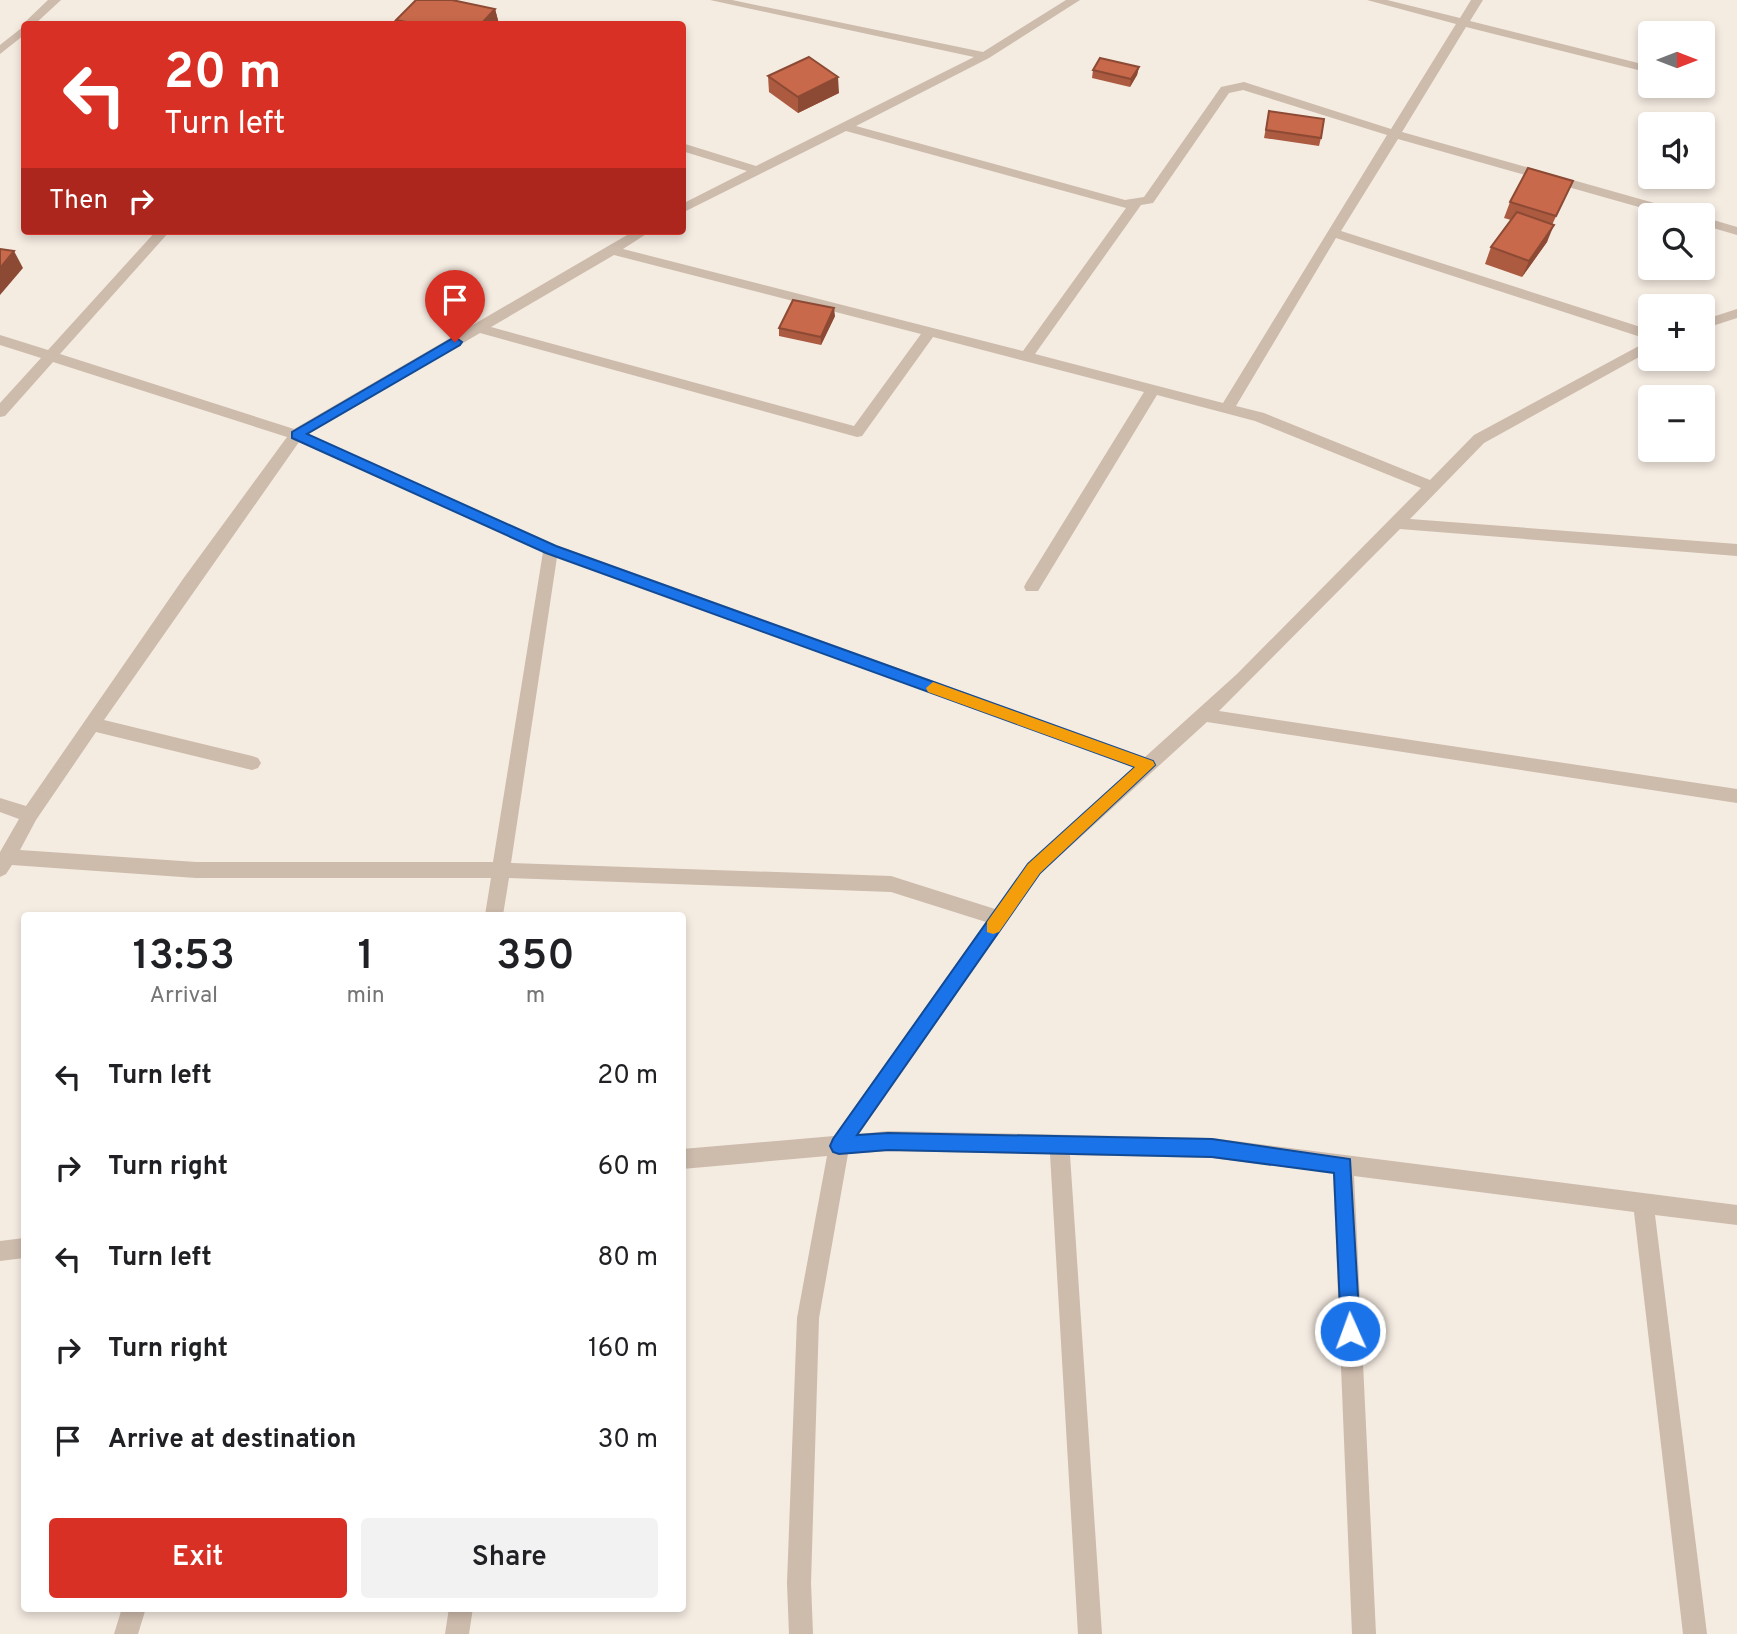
<!DOCTYPE html>
<meta charset="utf-8">
<style>
body{margin:0;font-family:Overpass,sans-serif;background:#f2f2f2;color:#202124;height:100vh;display:flex;flex-direction:column;font-size:26px;white-space:nowrap}
*{box-sizing:border-box;margin:0}
p{font-size:23px;color:#757577}
.icon{flex:none;width:38px;height:38px;fill:none;stroke:currentColor;stroke-width:2;stroke-linecap:round;stroke-linejoin:round}
.map{position:relative;flex:1;overflow:hidden}
.panel{position:absolute;left:21px;top:912px;width:665px;height:700px;display:flex;flex-direction:column;background:#fff;border-radius:7px;box-shadow:0 4px 10px #0003}
.panel>*{flex:none}
.top-card{position:absolute;left:21px;top:21px;width:665px;height:214px;border-radius:7px;box-shadow:0 4px 10px #0003;background:#d93025;color:#fff;overflow:hidden}
.needle{width:46px;rotate:90deg}
.buttons{position:absolute;left:1638px;top:21px;display:grid;gap:14px}
.buttons a{display:grid;place-items:center;width:77px;height:77px;border-radius:7px;background:#fff;box-shadow:0 4px 10px #0003;font-size:35px}
.pin{position:absolute;display:grid;place-items:center;width:60px;height:60px;color:#fff;margin:-72px -30px;border-radius:50% 50% 50% 0;rotate:-45deg;box-shadow:0 0 7px #0007}
.pin .icon{rotate:45deg}
.me{position:absolute;width:77px;margin:-38px;rotate:358deg;stroke-linejoin:round;filter:drop-shadow(0 0 5px #0008)}
.turn{display:flex;align-items:center;gap:24px;height:147px;padding:0 28px;font-size:32px}
.turn .icon{width:91px;height:91px;stroke-width:2.5}
.turn b{display:block;font-size:49px;line-height:60px}
.then{display:flex;align-items:center;height:66px;padding:0 28px;background:#0003;gap:14px;font-size:26px}
.eta{display:flex;justify-content:space-evenly;align-items:center;height:119px;text-align:center}
.eta b{font-size:42px;font-weight:600;line-height:49px}
.button{display:flex;gap:14px;margin-top:auto;padding:14px 28px}
.button a{flex:1;height:80px;border-radius:7px;background:#d93025;color:#fff;font-size:28px;font-weight:600;line-height:80px;text-align:center}
.button a+a{background:#f2f2f2;color:#202124}
ul{padding:0;list-style:none}
li{display:flex;align-items:center;gap:21px;height:91px;padding:0 28px}
li div{flex:1}
li b{display:block;font-size:26px}
li em{font-style:normal}
.map>svg:first-child{display:block}
.lines{fill:none;stroke-linecap:round;stroke-linejoin:round}
.street{fill:#cdbbac;fill-rule:evenodd}
.wall{fill:#ac5a40}
.shaded-wall{fill:#8c4a34}
.building{fill:#c8694b;stroke:#8c4a34;stroke-width:2}
.route{fill:#1a73e8;stroke:#114b97;stroke-width:2}
.slow{fill:#f59e0b}
</style>
<div class="map">
<svg width="1737" height="1634" viewBox="0 0 1737 1634">
<rect width="100%" height="100%" fill="#f4ebe1"/>
<g class="lines">
<g class="street">
<polygon points="48,0 61,0 35,24 24,24 24,35 0,54 0,45 24,26 23,24 25,22"/>
<path d="M710,0H732L983,52L1066,0H1080L989,58L856,126L1125,200L1144,197L1221,87L1244,82L1391,129L1456,24L1367,0H1387L1460,18L1471,0H1483L1470,21L1650,66V73L1466,27L1402,132L1686,212L1687,215H1667L1398,139L1341,231L1650,330V340L1336,238L1236,406L1264,413L1430,480L1474,435L1650,340V351L1484,443L1410,519L1737,544V556L1400,529L1219,711L1737,789V803L1207,722L1040,874L859,1134L888,1131L1212,1138L1737,1205V1225L1655,1215L1707,1634H1683L1634,1212L1354,1176L1376,1634H1352L1333,1173L1212,1158L1070,1155L1102,1634H1078L1050,1154L888,1151L848,1154L819,1318L811,1583L813,1634H789L787,1583L797,1318L827,1156L682,1169V1149L834,1136L986,922L891,892L509,878L503,915H485L491,878H196L12,865L6,874L0,877V852L19,819L0,812V798L26,806L183,579L287,437L53,362L5,416L0,417V403L41,358L0,345V335L48,350L156,231H170L60,354L294,429L634,231H651L623,249L1023,351L1126,208L846,131L682,213V204L747,171L682,151V143L756,166L974,57ZM1243,90L1387,135L1223,403L1035,354L1141,205L1153,203L1229,93ZM614,255L921,334L854,426L491,327ZM480,333L857,437L862,436L933,337L1144,392L1026,583L1024,587L1026,591H1038L1157,395L1255,421L1421,488L1237,674L1145,757L556,545L308,434ZM299,442L543,552L493,862H196L20,850L36,820L96,732L252,770L258,768L261,763L258,758L252,756L104,720ZM557,557L1134,767L1028,864L995,909L891,876L511,863Z"/>
<polygon points="1703,217 1737,227 1737,235 1703,225"/>
<polygon points="1737,309 1737,318 1703,329 1703,320"/>
<polygon points="24,1238 24,1258 0,1261 0,1241"/>
<polygon points="122,1608 146,1608 138,1634 114,1634"/>
<polygon points="449,1608 473,1608 469,1634 445,1634"/>
</g>
</g>
<g class="wall">
<polygon points="495,9 499,24 397,24 396,20"/>
<polygon points="1139,67 1137,75 1130,87 1092,78 1093,70"/>
<polygon points="768,76 839,93 798,113 769,92"/>
<polygon points="1269,111 1321,138 1319,146 1264,138"/>
<polygon points="1565,197 1552,225 1547,242 1522,277 1485,264 1491,247 1511,220 1504,218 1510,202"/>
<polygon points="835,316 821,345 779,336 779,328"/>
</g>
<g class="shaded-wall">
<polygon points="495,9 499,24 481,24"/>
<polygon points="1139,67 1137,75 1130,87 1131,79"/>
<polygon points="838,77 839,93 798,113 798,97"/>
<polygon points="1554,225 1547,242 1522,277 1529,261"/>
<polygon points="14,251 23,268 0,295 0,268"/>
<polygon points="834,308 835,316 821,345 821,337"/>
</g>
<g class="building">
<polygon points="416,0 452,0 495,9 481,24 417,24 396,20"/>
<polygon points="809,57 838,77 798,97 768,76"/>
<polygon points="1100,58 1139,67 1131,79 1093,70"/>
<polygon points="1269,111 1324,119 1321,138 1266,130"/>
<polygon points="1528,168 1573,181 1556,216 1510,202"/>
<polygon points="1517,212 1554,225 1529,261 1491,247"/>
<polygon points="0,249 14,251 0,268"/>
<polygon points="793,300 834,308 821,337 779,328"/>
</g>
<polygon class="route" points="455,337 462,342 460,345 307,434 556,546 1153,761 1155,765 1040,873 857,1135 888,1133 1212,1139 1350,1159 1360,1331 1357,1338 1350,1340 1344,1338 1341,1331 1334,1173 1212,1157 888,1150 839,1154 833,1152 830,1146 833,1139 1028,864 1135,767 546,553 292,438 292,432"/>
<polygon class="slow" points="933,682 1153,761 1155,765 1040,873 999,932 993,934 987,932 987,922 1028,864 1135,767 928,692 926,688"/>
</svg>
<div class="buttons">
<a><svg class="needle" viewBox="-14 -14 28 28"><path d="M0-13l5 13h-10z" fill="#e53935"/><path d="M0 13l5-13h-10z" fill="#757577"/></svg></a>
<a><svg class="icon" aria-label="sound" viewBox="0 0 24 24"><path d="M4 9h4l5-4v14l-5-4H4zM17 9q2 3 0 6"/></svg></a>
<a><svg class="icon" aria-label="search" viewBox="0 0 24 24"><circle cx="10" cy="10" r="6"/><path d="M15 15l6 6"/></svg></a>
<a>+</a>
<a>−</a>
</div>
<div class="pin" style="left:455px;top:342px;background:#d93025"><svg class="icon" aria-label="arrive" viewBox="0 0 24 24"><path d="M6 21V4h12l-3 4 3 4H6"/></svg></div>
<svg class="me" style="left:1350px;top:1331px" viewBox="-20 -20 40 40"><circle r="17" fill="#1a73e8" stroke="#fff" stroke-width="3"/><path d="M0-11L8 9 0 5-8 9z" fill="#fff"/></svg>
<div class="top-card">
<div class="turn"><svg class="icon" aria-label="left" viewBox="0 0 24 24"><path d="M17 20v-9H6M10 6l-5 5 5 5"/></svg><div><b>20 m</b>Turn left</div></div>
<div class="then">Then<svg class="icon" aria-label="right" viewBox="0 0 24 24"><path d="M7 20v-9h11M14 6l5 5-5 5"/></svg></div>
</div>
<section class="panel">
<div class="eta">
<div><b>13:53</b><p>Arrival</p></div>
<div><b>1</b><p>min</p></div>
<div><b>350</b><p>m</p></div>
</div>
<ul>
<li><svg class="icon" aria-label="left" viewBox="0 0 24 24"><path d="M17 20v-9H6M10 6l-5 5 5 5"/></svg><div><b>Turn left</b></div><em>20 m</em></li>
<li><svg class="icon" aria-label="right" viewBox="0 0 24 24"><path d="M7 20v-9h11M14 6l5 5-5 5"/></svg><div><b>Turn right</b></div><em>60 m</em></li>
<li><svg class="icon" aria-label="left" viewBox="0 0 24 24"><path d="M17 20v-9H6M10 6l-5 5 5 5"/></svg><div><b>Turn left</b></div><em>80 m</em></li>
<li><svg class="icon" aria-label="right" viewBox="0 0 24 24"><path d="M7 20v-9h11M14 6l5 5-5 5"/></svg><div><b>Turn right</b></div><em>160 m</em></li>
<li><svg class="icon" aria-label="arrive" viewBox="0 0 24 24"><path d="M6 21V4h12l-3 4 3 4H6"/></svg><div><b>Arrive at destination</b></div><em>30 m</em></li>
</ul>
<div class="button"><a>Exit</a><a>Share</a></div>
</section>
</div>
